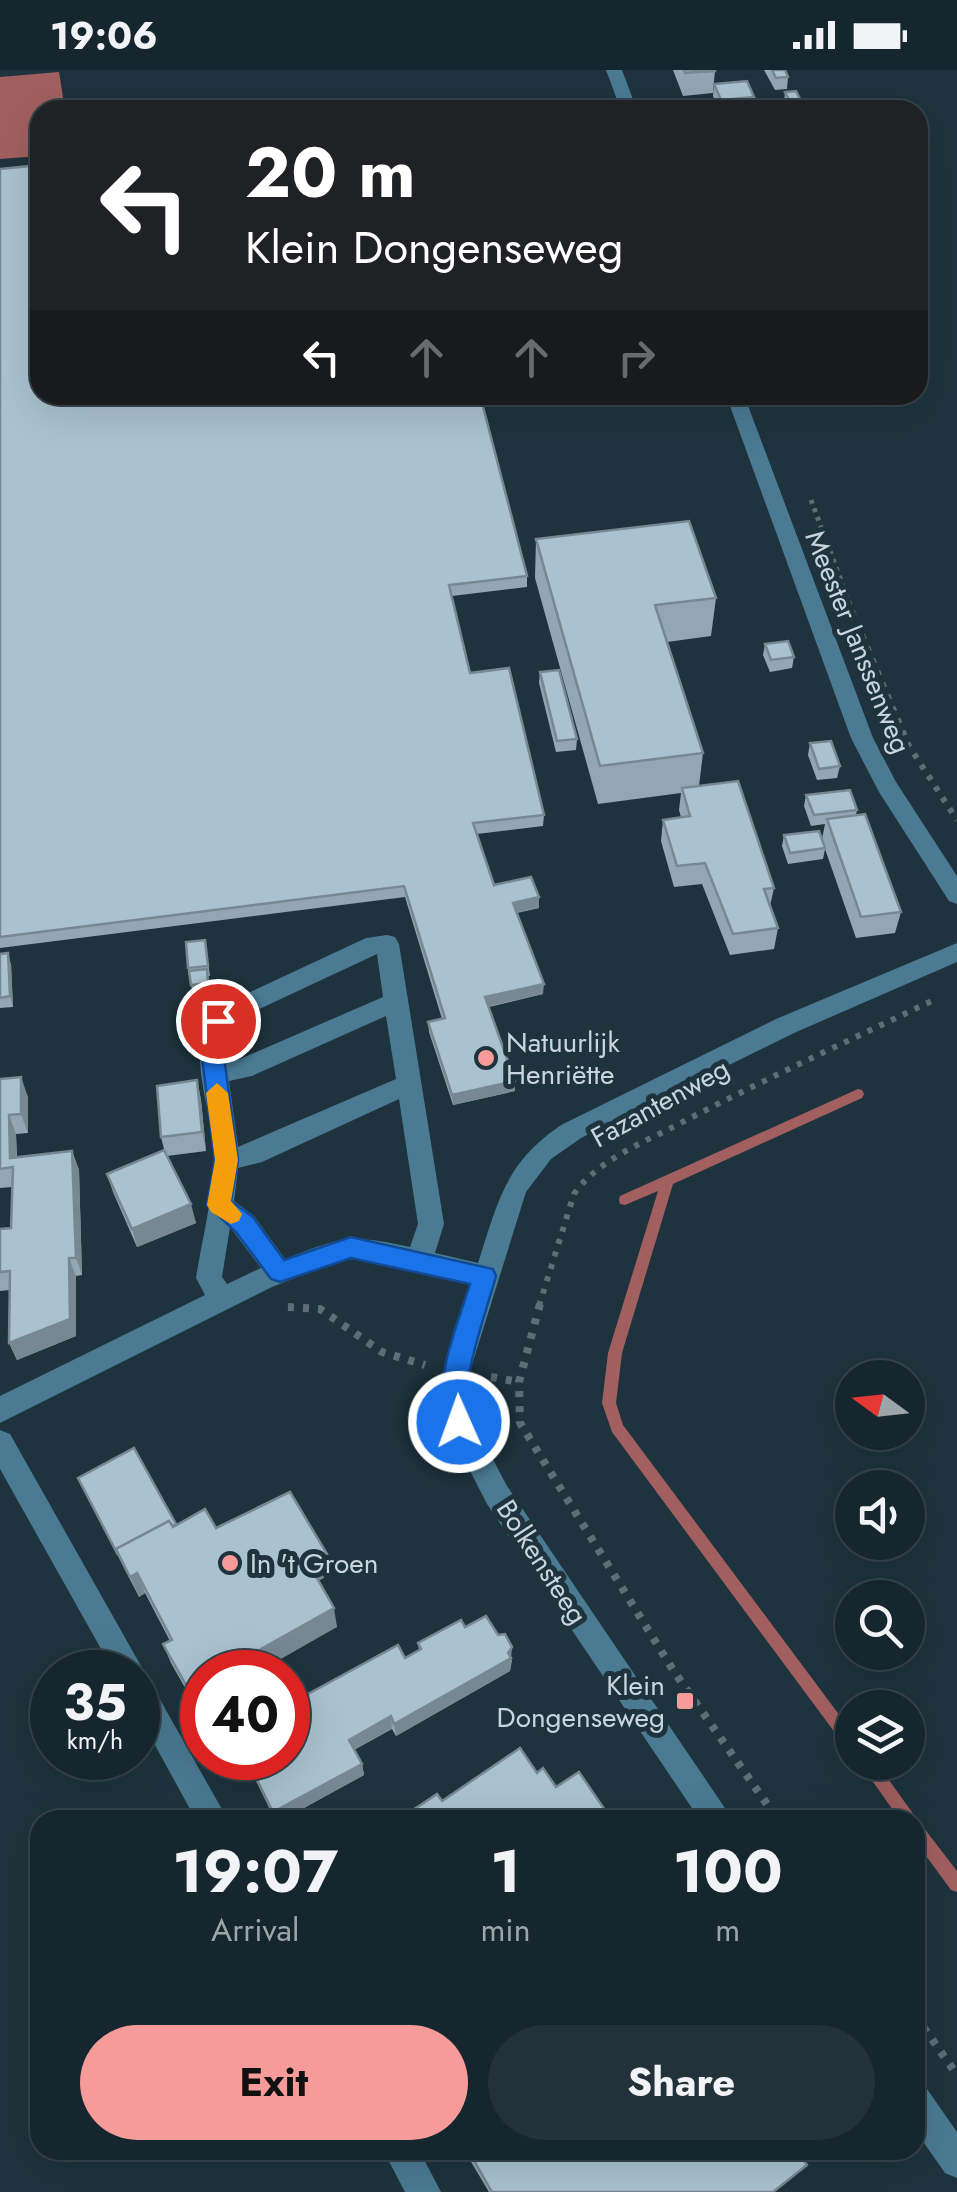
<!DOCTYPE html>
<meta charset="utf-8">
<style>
body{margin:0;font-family:Jost,sans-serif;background:#23323a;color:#f1f3f6;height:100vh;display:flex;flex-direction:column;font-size:38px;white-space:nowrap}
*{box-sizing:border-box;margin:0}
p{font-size:32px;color:#9ea5aa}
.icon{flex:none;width:55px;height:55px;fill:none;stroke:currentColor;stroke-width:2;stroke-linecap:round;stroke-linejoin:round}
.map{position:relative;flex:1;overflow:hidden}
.drawer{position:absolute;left:30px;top:1740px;width:895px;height:350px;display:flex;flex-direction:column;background:#16262e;border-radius:30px;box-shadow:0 10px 40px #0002,0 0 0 2px #35434a}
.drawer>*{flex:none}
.hud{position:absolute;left:30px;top:30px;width:898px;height:305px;border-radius:30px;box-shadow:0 10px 40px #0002,0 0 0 2px #35434a;background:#202124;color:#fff;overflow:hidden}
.needle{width:65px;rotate:285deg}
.fabs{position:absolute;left:835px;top:1290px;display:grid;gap:20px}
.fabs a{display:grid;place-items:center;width:90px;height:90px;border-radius:50%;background:#16262e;box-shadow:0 10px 40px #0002,0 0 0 2px #35434a;font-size:50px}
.speed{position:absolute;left:30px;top:1580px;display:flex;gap:20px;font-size:50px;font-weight:700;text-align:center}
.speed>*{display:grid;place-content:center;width:130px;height:130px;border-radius:50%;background:#16262e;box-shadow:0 10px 40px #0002,0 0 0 2px #35434a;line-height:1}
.speed small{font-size:25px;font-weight:400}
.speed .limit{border:15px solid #d22;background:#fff;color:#111}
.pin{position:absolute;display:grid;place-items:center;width:85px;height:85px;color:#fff;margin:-42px;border:5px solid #fff;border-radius:50%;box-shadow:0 2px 10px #0007}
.me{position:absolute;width:110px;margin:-55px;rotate:358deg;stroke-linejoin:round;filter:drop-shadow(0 0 8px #0008)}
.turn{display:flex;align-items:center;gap:35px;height:210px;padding:0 50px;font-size:45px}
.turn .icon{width:130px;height:130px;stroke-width:2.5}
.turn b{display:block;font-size:70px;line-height:85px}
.lanes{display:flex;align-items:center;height:95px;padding:0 50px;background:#0003;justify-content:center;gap:50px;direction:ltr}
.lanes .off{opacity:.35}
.eta{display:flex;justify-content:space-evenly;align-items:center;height:170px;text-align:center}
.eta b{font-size:60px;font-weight:700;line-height:70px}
.button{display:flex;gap:20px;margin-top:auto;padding:20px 50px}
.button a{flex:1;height:115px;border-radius:60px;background:#f59b99;color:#111;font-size:40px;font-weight:700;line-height:115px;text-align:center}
.button a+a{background:#23323a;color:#f1f3f6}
.status{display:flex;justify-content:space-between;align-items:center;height:70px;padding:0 50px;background:#16262e;direction:ltr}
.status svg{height:28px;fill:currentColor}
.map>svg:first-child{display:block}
.water{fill:#a1605f}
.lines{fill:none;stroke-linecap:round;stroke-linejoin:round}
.stream{fill:#a1605f;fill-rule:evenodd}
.path-far2{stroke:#5d6e77;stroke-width:5;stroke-dasharray:4 5;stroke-linecap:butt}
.path-far1{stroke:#5d6e77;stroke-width:6;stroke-dasharray:5 8;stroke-linecap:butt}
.path{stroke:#5d6e77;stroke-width:8;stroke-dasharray:6 9;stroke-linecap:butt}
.minor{fill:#4a7b93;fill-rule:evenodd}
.wall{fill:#92a7b3}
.shaded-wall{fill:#778892}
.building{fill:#aac2d0;stroke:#778892;stroke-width:2.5}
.route{fill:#1a73e8;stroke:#114b97;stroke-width:2.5}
.slow{fill:#f59e0b}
.poi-dot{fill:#f59b99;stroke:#1e333d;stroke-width:4}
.labels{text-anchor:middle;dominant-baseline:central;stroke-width:10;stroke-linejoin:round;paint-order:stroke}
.street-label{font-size:28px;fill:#c9d5dc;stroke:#1e333d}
.poi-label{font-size:28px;fill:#c9d5dc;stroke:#1e333d;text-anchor:start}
</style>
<div class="status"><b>19:06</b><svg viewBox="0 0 49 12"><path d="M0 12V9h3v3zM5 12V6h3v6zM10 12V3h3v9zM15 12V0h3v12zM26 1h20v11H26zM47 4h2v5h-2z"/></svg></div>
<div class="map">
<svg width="957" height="2122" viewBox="0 0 957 2122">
<rect width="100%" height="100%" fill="#1e333d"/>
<polygon class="water" points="59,2 65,40 40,40 40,86 0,89 0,7"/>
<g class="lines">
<g class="stream">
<polygon points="858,1019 862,1020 864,1024 862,1028 673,1114 622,1283 616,1333 623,1355 852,1662 852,1682 847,1679 612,1362 602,1333 608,1283 658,1121 625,1135 620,1134 619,1130 620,1126"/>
<polygon points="859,1692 876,1692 914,1745 916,1751 920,1753 957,1801 957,1822 951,1820 915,1771 915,1750 900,1750"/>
</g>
<polyline class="path-far2" points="811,430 853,543"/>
<g class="path-far1">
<polyline points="852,541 909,676 957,750"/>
<path d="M539,1236L574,1124C597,1091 640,1074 675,1056C761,1011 850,970 938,928"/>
</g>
<g class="path">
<polyline points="540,1234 519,1312 520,1353 673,1600 778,1750"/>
<polyline points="288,1237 320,1239 382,1282 425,1295"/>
<polyline points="491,1307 519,1312"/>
<polyline points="915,1945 957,2005"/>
</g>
<g class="minor">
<polygon points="606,0 622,0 637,40 621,40"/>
<polygon points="726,325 744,325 873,668 896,712 957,806 957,834 949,831 879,722 851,668"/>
<path d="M387,865L395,867L399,874L444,1154L435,1183L478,1193C498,1131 506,1091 563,1054L776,949L957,873V892L794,963L581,1068L551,1089L526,1122L470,1301L468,1328L472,1350L507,1416L733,1750H700L487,1434L445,1352L440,1328L444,1301L471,1214L364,1189L340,1190L272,1217L0,1353V1326L205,1225L196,1208C202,1170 212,1131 214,1093C217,1044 177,974 220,936L366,868ZM377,884L383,927L240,989L226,991L223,972L236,950ZM386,946L396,1009L238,1077L229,1011L252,1006ZM399,1029L418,1154L410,1177C351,1164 341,1167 285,1189L254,1146L234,1131L238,1098L262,1092ZM230,1157L261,1198L227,1214L222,1207Z"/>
<polygon points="0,1360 10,1364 228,1750 196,1750 138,1644 138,1602 114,1602 0,1399"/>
<polygon points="915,2014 927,2019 957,2062 957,2108 945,2103 915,2060"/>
<polygon points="383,2080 419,2080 441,2122 405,2122"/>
</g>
</g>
<g class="wall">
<polygon points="673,0 715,0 713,23 683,26"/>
<polygon points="764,0 785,0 788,7 787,19 775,20"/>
<polygon points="714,14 754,27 752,38 719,40 713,26"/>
<polygon points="785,22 800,29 798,40 787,40 784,34"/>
<polygon points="0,99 527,506 527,517 452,526 470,603 544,745 543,756 477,764 494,815 539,838 517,843 543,924 489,937 515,1011 515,1021 453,1035 429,962 428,952 442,949 405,827 0,878"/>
<polygon points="536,469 716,528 711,566 667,572 703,683 699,716 774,818 770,836 778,858 774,879 730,885 702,814 674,817 661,771 663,750 681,747 679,740 681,723 598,734 535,508"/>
<polygon points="765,574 794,587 792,598 770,602 763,585"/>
<polygon points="540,602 577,669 576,680 556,682 539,613"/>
<polygon points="810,673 840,696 837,708 817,710 808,685"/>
<polygon points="806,725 857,740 856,745 901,842 895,863 856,868 825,779 823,789 788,794 782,776 784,765 822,769 825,754 811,756 804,736"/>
<polygon points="205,870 210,906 208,906 210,923 193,926 188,898"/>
<polygon points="0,884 11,894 13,937 0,938"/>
<polygon points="0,1009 28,1027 28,1063 16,1064 17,1087 72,1081 79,1100 82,1205 76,1206 76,1266 17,1290 9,1273 10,1220 0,1221 0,1159 11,1158 12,1117 0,1118"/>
<polygon points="197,1010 201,1030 206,1081 167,1086 196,1153 137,1177 113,1122 107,1104 165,1083 161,1067"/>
<polygon points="78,1408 176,1455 216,1458 327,1484 330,1504 318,1511 337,1557 202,1602 202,1627 193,1632 171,1593 163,1574 170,1571 145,1523 139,1527"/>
<polygon points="465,1557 512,1590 510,1601 396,1666 392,1659 354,1680 362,1694 364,1705 282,1750 275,1750 245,1688 288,1688 405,1588 419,1580 418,1573"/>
<polygon points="464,2080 797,2080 773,2122 489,2122"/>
</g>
<g class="shaded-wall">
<polygon points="539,827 539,838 513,843 513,833"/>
<polygon points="8,883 11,894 13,937 10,926"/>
<polygon points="544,914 543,924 485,937 485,927"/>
<polygon points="21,1007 28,1027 28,1063 21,1044"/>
<polygon points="197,1010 201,1030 206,1081 202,1062"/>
<polygon points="515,1011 515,1021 453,1035 452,1025"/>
<polygon points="9,1045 16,1064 17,1106 10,1088"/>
<polygon points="72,1081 79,1100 82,1205 76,1188"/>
<polygon points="191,1134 196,1153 137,1177 132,1159"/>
<polygon points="69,1188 76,1206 76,1266 17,1290 9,1273"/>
<polygon points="327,1484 330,1504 313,1514 309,1494"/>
<polygon points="137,1503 145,1523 139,1527 130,1507"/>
<polygon points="334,1538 337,1557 258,1602 220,1602"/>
<polygon points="512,1577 510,1601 396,1666 394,1654 508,1583"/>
<polygon points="195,1609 202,1627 193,1632 186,1615"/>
<polygon points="391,1646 392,1659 351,1681 349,1670"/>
<polygon points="362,1694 364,1705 282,1750 276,1750 273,1742"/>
</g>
<g class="building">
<polygon points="684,0 715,0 715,1 685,3"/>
<polygon points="772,0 785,0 788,7 776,8"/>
<polygon points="747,11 754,27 721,30 714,14"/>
<polygon points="796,21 800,29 789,30 785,22"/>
<polygon points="40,95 40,325 480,325 527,506 449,515 470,603 509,598 544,745 473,753 494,815 531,807 539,827 513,833 544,914 485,927 515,1011 452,1025 428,952 445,948 404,816 0,867 0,99"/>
<polygon points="689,451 716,528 655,535 703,683 600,696 536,469"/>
<polygon points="788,571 794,587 771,590 765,574"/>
<polygon points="559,600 577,669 557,671 540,602"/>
<polygon points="831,671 840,696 819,699 810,673"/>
<polygon points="738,711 774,818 764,819 778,858 733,864 705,793 677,796 663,750 690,746 682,718"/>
<polygon points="850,720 857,740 814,745 806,725"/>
<polygon points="865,744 901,842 861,847 827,749"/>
<polygon points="819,761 825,778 790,783 784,765"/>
<polygon points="205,870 208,896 188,898 186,872"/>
<polygon points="8,883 10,926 0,928 0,884"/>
<polygon points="207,899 208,913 191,915 189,901"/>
<polygon points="21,1007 21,1044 9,1045 10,1088 72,1081 76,1188 69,1188 70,1249 9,1273 10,1201 0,1202 0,1159 11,1158 13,1097 0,1099 0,1009"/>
<polygon points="197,1010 202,1062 161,1067 157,1016"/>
<polygon points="164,1080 191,1134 132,1159 107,1104"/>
<polygon points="134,1378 176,1454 173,1456 169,1451 116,1479 118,1485 78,1408"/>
<polygon points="290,1422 327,1484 309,1494 334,1538 220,1602 202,1602 202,1612 198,1615 195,1609 186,1615 163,1574 172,1570 137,1503 130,1507 116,1479 169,1451 173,1457 205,1439 216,1458"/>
<polygon points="486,1546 498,1565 505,1564 512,1577 508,1583 511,1588 394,1654 391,1646 349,1670 362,1694 273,1742 246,1688 288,1688 288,1635 398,1575 405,1588 421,1579 418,1573 461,1550 465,1557"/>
<polygon points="520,1678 537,1703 543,1698 556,1717 579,1702 609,1746 604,1750 402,1750 401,1748 437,1724 442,1731"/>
<polygon points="468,2080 797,2080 807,2095 773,2122 492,2122"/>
</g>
<path class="route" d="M218,942L229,951L222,972L238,1090L231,1131L253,1147L284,1190L351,1167L493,1199L496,1206C487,1239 474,1273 469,1306C466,1324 474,1346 468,1361L459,1364L450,1361C429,1315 457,1258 470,1214L351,1188L280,1212L271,1209L236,1162L207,1135L215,1090L200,972L211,945Z"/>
<polygon class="slow" points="217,1013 228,1023 238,1090 231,1131 242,1144 239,1151 231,1154 211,1142 207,1135 215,1090 206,1023"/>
<g class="poi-dot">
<circle cx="486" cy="988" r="10"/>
<circle cx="230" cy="1493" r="10"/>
<rect x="675" y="1621" width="20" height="20" rx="5"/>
</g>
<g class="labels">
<g class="street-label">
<text transform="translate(858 572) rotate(68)">Meester Janssenweg</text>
<text transform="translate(660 1033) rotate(-29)">Fazantenweg</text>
<text transform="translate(542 1492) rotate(57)">Bolkensteeg</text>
</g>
<g class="poi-label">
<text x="506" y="972">Natuurlijk<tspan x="506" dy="32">Henriëtte</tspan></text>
<text x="250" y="1493">In 't Groen</text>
<text x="665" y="1615" text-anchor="end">Klein<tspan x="665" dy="32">Dongenseweg</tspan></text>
</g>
</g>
</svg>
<div class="fabs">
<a><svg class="needle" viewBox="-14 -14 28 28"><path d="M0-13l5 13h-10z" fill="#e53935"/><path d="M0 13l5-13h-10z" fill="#9ea5aa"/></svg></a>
<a><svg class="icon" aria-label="sound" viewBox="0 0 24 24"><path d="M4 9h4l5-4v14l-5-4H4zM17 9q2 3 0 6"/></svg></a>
<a><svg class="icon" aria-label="search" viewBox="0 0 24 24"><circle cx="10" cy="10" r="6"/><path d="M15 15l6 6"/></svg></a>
<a><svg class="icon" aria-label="layers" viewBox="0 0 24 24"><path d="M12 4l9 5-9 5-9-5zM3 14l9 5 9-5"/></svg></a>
</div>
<div class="speed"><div>35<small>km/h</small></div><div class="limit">40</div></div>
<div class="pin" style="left:218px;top:951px;background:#d93025"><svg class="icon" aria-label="arrive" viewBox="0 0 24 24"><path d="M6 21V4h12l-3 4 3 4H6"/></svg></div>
<svg class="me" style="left:459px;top:1352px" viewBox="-20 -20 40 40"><circle r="17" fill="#1a73e8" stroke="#fff" stroke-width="3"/><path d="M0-11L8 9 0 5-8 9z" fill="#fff"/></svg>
<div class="hud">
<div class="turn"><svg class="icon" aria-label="left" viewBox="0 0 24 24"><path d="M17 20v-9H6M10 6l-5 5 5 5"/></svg><div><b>20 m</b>Klein Dongenseweg</div></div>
<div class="lanes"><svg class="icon" aria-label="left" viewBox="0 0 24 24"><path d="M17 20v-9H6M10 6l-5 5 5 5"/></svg><svg class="icon off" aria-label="ahead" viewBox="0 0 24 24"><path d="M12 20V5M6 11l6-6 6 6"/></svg><svg class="icon off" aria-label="ahead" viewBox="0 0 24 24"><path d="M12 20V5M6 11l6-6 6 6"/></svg><svg class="icon off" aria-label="right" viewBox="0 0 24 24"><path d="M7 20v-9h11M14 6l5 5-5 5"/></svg></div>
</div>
<section class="drawer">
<div class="eta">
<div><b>19:07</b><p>Arrival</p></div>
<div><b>1</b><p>min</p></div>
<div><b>100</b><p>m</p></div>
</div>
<div class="button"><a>Exit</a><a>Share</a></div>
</section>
</div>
